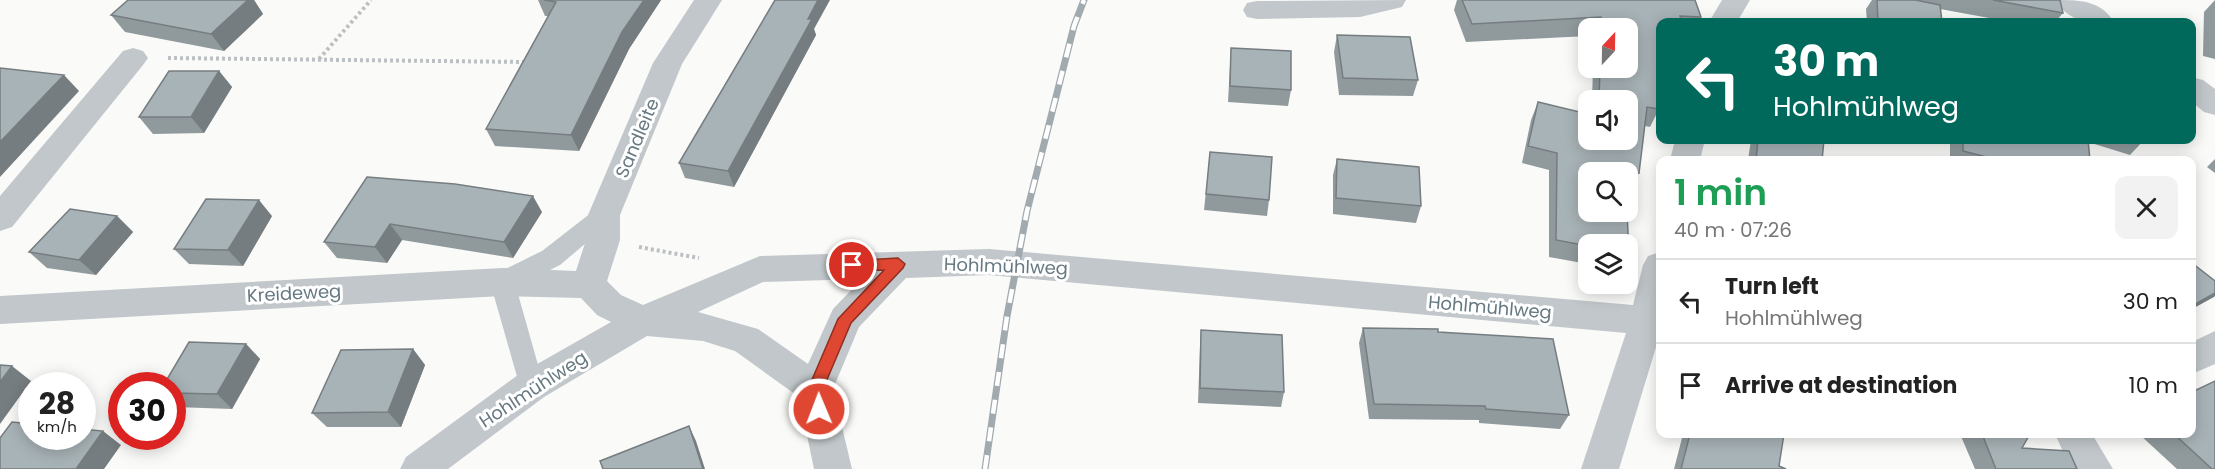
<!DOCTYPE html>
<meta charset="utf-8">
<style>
body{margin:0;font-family:Poppins,sans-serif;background:#f2f2f2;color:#222;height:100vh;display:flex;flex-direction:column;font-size:22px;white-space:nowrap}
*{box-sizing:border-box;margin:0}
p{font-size:20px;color:#767676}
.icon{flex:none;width:33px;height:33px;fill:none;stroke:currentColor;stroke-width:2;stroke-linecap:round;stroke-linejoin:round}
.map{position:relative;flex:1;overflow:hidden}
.details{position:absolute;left:1656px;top:156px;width:540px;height:282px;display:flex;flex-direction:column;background:#fff;border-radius:12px;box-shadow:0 3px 15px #0003}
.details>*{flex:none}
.hud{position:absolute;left:1656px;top:18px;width:540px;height:126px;border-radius:12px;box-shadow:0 3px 15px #0003;background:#00695c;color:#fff;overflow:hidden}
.needle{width:39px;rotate:22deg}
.fabs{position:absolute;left:1578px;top:18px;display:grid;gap:12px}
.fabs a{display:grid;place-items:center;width:60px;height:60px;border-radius:12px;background:#fff;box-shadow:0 3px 15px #0003;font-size:30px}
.speed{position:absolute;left:18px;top:372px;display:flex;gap:12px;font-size:30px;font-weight:700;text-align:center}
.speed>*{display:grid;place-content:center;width:78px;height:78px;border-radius:50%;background:#fff;box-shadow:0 3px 15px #0003;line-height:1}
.speed small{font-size:15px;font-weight:400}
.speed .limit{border:9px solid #d22;background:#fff;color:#111}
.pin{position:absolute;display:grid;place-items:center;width:51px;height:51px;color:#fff;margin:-26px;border:3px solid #fff;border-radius:50%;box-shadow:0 2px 6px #0007}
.me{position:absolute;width:66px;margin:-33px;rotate:359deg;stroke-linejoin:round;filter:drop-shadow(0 0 4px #0008)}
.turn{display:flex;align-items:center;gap:21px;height:126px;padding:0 18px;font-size:27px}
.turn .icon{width:78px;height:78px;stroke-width:2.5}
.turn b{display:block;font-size:42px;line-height:51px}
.round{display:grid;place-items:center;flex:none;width:63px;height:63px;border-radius:12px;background:#f2f2f2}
.head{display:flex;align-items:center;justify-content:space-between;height:102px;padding:0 18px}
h1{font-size:36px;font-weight:600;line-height:45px;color:#1e9e55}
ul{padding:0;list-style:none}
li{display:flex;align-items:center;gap:18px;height:84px;padding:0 18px;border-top:2px solid #e0e0e0}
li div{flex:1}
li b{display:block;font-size:22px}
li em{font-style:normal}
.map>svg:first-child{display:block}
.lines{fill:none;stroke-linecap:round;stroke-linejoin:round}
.path{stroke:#bcc0c2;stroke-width:4;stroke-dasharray:3 3;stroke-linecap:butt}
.service{fill:#c1c7ca;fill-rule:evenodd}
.minor{fill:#c1c7ca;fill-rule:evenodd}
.rail-casing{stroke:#a1aaae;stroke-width:7}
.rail{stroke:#fff;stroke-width:4.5;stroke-dasharray:14;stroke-linecap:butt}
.wall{fill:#909a9d}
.shaded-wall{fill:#767d80}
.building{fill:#a8b3b7;stroke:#767d80;stroke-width:1.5}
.route{fill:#df4732;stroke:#912e20;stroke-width:1.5}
.labels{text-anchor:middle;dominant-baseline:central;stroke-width:6;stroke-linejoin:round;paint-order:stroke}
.street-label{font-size:18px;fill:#667982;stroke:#fff}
</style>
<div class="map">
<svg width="2215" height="469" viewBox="0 0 2215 469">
<rect width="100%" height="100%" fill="#fafaf8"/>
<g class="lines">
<g class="path">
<polyline points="168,58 526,62"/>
<polyline points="319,59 371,0"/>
<polyline points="639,247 699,258"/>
</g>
<polygon class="service" points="604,206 612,209 616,215 612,221 560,265 516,287 544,386 540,394 531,397 522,394 490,282 493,275 542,251 596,209"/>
<g class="minor">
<path d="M694,0H722L682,64L620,215V240L607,281L621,295L643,305L760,256L989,249L1633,305L1643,265L1648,256L1660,252V334L1619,469H1581L1626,333L989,275L906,278L859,327L833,389L852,469H814L799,397L735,351L703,341L647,336L544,397L448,469H400L406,457L518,375L611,322L597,315L581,298L502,296L0,324V296L502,268L576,271L586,240L588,215L653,63ZM862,279L833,309L808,364L758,329L698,312L763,282Z"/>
<polygon points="1406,0 1402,7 1360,17 1257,19 1247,17 1243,10 1247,3 1257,1"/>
<polygon points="1722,0 1750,0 1737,22 1709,22"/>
<path d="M2055,0C2080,0 2100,0 2114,22C2090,25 2069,22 2055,0Z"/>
<polygon points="133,48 143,51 148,58 143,65 12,227 0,231 0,196 123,51"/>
<polygon points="2192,77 2203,80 2215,89 2215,115 2204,112 2192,102"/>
<polygon points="1675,140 1705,140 1700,160 1670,160"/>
<polygon points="2215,331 2215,364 2192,374 2192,342"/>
<polygon points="2055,434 2092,434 2113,469 2071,469"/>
</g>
<defs>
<polyline id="rail" points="985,469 1007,316 1027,211 1074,26 1084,0"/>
</defs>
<use href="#rail" class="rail-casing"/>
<use href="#rail" class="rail"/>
</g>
<g class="wall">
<polygon points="128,0 254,0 263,14 224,51 125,32 111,15"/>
<polygon points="538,0 661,0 629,49 579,151 495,146 486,129 548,16 545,16"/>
<polygon points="1457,0 1695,0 1701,17 1698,22 1660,22 1660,70 1658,70 1659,109 1650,127 1645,126 1639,173 1630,191 1628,190 1628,172 1588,172 1588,212 1627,212 1629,253 1628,255 1628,244 1588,244 1588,264 1549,257 1549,170 1522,163 1531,120 1538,102 1588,114 1588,140 1628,140 1628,100 1592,100 1593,68 1628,68 1628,28 1588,28 1588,36 1466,42 1454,10"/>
<polygon points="1872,0 2060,0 2063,13 2055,22 2011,22 1940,9 1942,22 1867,22 1866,9"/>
<polygon points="2215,0 2215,59 2203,56 2204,12"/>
<polygon points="814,29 816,35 734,187 685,178 679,163"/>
<polygon points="1337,35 1418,80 1413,96 1339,95 1334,52"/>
<polygon points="1231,48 1291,90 1288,106 1228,102 1230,65"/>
<polygon points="219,71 232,87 204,133 153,134 139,117"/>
<polygon points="1751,140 1824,140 1822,160 1748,160"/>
<polygon points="1950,140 2144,140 2130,155 2088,142 2090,160 1950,160"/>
<polygon points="1210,152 1269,200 1267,216 1204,210"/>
<polygon points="1337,159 1421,206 1416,223 1333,214 1333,175"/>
<polygon points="2215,159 2215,173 2207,167"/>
<polygon points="367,177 542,212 513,258 402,240 387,263 337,258 324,242"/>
<polygon points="117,216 133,232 96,275 47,268 29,252"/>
<polygon points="272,216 243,266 189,264 174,249"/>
<polygon points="1363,328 1438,332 1569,415 1560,429 1479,423 1479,420 1369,419 1359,343"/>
<polygon points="1201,330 1284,392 1281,407 1198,403 1200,346"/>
<polygon points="246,344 260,359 232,409 175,407 172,405 172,386"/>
<polygon points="413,349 425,365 401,427 327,427 312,413"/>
<polygon points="1683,434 1784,434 1779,466 1786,469 1674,469"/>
<polygon points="1960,434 2030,434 2022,448 2077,469 1975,469"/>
<polygon points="2139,434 2192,434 2215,469 2177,469"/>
</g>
<g class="shaded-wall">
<polygon points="248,0 254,0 263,14 224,51 211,34"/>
<polygon points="644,0 661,0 629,49 579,151 571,135 622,32"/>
<polygon points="818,0 830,0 814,29 816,35 734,187 728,171"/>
<polygon points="219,71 232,87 204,133 191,117"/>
<polygon points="64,75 79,91 0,177 0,142"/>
<polygon points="533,196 542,212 513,258 504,242"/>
<polygon points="259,200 272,216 243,266 228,250"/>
<polygon points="117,216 133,232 96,275 79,260"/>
<polygon points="390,224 402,240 387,263 375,247"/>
<polygon points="2215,293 2215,296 2214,297 2192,309 2192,306"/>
<polygon points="246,344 260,359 232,409 217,394"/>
<polygon points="413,349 425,365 401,427 388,412"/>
<polygon points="12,366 31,381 0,424 0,382"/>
<polygon points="689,426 696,441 705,469 703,469"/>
<polygon points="103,431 121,445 104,469 76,469"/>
</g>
<g class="building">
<polygon points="128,0 248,0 211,34 111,15"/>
<polygon points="544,0 644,0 622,32 571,135 486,129 556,2"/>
<polygon points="775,0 818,0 808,19 812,19 728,171 679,163"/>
<polygon points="1462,0 1695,0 1701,17 1680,16 1682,22 1660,22 1660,52 1658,52 1659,109 1647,107 1639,173 1625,170 1625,172 1588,172 1588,212 1627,212 1629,253 1628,252 1628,244 1588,244 1588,246 1556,240 1557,153 1528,146 1538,102 1588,114 1588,140 1628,140 1628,100 1599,100 1600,68 1628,68 1628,28 1601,28 1601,17 1472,24"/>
<polygon points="1877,0 1915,0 1940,5 1942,22 1878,22"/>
<polygon points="1993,0 2060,0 2063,13"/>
<polygon points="1337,35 1410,37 1418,80 1343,78"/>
<polygon points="1231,48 1291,51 1291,90 1230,86"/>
<polygon points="0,68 64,75 0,142"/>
<polygon points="169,71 219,71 191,117 139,117"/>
<polygon points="1758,140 1824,140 1822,160 1756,160"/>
<polygon points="1963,140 2088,140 2090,160 1998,160 1963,151"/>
<polygon points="1210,152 1272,157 1269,200 1206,194"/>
<polygon points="1337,159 1419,167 1421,206 1336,198"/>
<polygon points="367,177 455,184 533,196 504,242 390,224 375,247 324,242"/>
<polygon points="206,199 259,200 228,250 174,249"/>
<polygon points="70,209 117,216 79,260 29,252"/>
<polygon points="2192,263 2215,281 2215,293 2192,306"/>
<polygon points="1363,328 1438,329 1438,332 1553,339 1569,415 1486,409 1485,406 1374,404"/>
<polygon points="1201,330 1282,335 1284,392 1200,388"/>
<polygon points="189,342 246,344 217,394 172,393 172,386 163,386"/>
<polygon points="413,349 388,412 312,413 341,350"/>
<polygon points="0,365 12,366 0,382"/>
<polygon points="2215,381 2215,469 2212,469 2174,434 2192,434 2192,392"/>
<polygon points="12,422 32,424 32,436 82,436 82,429 103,431 76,469 0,469 0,438"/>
<polygon points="689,426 703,469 603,469 600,461"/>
<polygon points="1690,434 1784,434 1779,466 1786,469 1681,469"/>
<polygon points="1982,434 2030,434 2022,448 2069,451 2077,469 1996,469"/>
</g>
<polygon class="route" points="898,258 905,264 903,268 851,323 823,389 827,409 825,414 819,416 814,414 808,389 838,319 884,270 852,271 845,265 847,261"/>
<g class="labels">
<g class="street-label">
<text transform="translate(637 138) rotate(-67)">Sandleite</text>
<text transform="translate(1006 266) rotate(2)">Hohlmühlweg</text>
<text transform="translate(294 293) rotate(-3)">Kreideweg</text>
<text transform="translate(1490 307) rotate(5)">Hohlmühlweg</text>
<text transform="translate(533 389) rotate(-33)">Hohlmühlweg</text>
</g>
</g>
</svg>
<div class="fabs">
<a><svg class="needle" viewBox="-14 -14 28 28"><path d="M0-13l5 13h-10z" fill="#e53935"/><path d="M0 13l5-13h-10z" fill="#767676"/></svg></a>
<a><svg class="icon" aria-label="sound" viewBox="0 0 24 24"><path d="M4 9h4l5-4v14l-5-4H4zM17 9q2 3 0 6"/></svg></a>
<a><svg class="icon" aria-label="search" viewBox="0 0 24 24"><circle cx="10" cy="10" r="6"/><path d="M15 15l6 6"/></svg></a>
<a><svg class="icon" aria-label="layers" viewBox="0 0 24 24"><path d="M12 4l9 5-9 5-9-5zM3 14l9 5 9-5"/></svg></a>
</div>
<div class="speed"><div>28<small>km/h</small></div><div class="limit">30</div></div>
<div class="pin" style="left:852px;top:265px;background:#d93025"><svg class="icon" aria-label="arrive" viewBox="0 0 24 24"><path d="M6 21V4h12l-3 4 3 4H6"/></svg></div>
<svg class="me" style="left:819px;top:409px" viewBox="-20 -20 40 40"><circle r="17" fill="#df4732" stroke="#fff" stroke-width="3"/><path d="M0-11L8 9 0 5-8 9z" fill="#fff"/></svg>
<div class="hud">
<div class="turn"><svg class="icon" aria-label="left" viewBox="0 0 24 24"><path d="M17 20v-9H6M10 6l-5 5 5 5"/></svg><div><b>30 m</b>Hohlmühlweg</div></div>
</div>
<section class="details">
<div class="head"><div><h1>1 min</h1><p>40 m · 07:26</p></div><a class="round"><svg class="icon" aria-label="close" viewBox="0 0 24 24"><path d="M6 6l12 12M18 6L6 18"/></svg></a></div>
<ul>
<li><svg class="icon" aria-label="left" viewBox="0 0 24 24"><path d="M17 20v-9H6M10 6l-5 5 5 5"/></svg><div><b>Turn left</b><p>Hohlmühlweg</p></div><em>30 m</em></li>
<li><svg class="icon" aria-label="arrive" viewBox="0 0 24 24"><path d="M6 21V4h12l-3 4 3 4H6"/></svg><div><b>Arrive at destination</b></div><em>10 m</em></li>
</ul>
</section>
</div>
